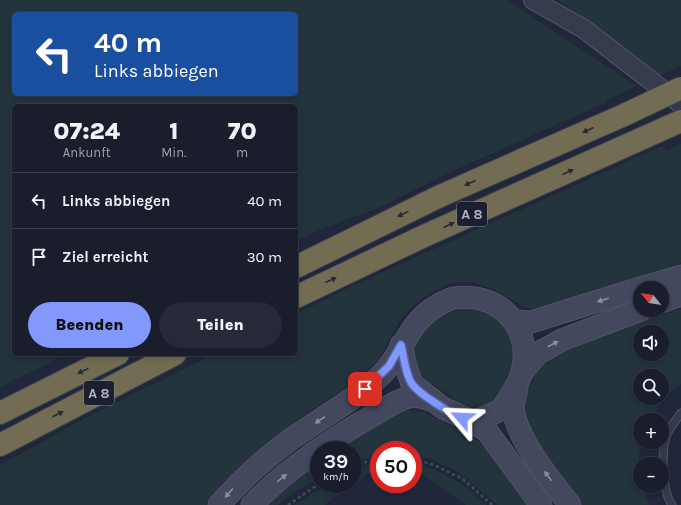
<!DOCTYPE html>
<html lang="de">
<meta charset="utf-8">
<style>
body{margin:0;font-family:Karla,sans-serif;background:#262a38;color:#f1f3f6;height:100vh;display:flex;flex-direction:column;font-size:15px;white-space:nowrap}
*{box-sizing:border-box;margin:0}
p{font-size:13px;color:#9fa2a9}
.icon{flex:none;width:22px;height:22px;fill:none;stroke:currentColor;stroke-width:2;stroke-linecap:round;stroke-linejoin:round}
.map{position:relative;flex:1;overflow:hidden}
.sheet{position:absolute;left:12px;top:104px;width:286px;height:252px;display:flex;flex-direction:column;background:#191d2c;border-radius:6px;box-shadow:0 2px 6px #0003,0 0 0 1px #373b48}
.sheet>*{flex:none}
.top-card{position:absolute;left:12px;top:12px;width:286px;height:84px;border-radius:6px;box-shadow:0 2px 6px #0003,0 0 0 1px #373b48;background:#1a4fa0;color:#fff;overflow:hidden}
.needle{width:26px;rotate:300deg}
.controls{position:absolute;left:633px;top:281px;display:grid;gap:8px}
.controls a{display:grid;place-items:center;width:36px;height:36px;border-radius:50%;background:#191d2c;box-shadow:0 2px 6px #0003,0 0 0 1px #373b48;font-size:20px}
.speed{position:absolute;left:310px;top:441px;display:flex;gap:8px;font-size:20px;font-weight:700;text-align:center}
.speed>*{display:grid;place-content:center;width:52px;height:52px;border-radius:50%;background:#191d2c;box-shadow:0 2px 6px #0003,0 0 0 1px #373b48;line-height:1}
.speed small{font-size:10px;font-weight:400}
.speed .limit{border:6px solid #d22;background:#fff;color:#111}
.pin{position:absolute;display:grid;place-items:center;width:34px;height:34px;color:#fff;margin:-17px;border-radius:8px;box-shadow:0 2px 6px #0006}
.me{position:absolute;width:44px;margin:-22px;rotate:296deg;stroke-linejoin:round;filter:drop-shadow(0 0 3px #0008)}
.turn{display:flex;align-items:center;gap:14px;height:84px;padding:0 16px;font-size:18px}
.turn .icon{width:52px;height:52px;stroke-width:2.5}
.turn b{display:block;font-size:28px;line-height:34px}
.eta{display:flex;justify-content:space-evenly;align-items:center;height:68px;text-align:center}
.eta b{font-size:24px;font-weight:800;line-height:28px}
.action{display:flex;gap:8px;margin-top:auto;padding:8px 16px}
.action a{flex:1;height:46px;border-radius:24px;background:#8298fb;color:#111;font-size:16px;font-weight:800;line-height:46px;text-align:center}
.action a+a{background:#262a38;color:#f1f3f6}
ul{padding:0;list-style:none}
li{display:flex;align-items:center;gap:12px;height:56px;padding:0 16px;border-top:1px solid #373b48}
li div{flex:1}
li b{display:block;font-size:15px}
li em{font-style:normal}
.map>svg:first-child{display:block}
.green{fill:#23343c;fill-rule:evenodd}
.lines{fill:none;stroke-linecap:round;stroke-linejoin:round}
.service-casing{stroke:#505466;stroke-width:9}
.tertiary-casing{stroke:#505466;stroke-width:20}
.secondary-casing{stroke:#505466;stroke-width:23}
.motorway-casing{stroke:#3d4153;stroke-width:24}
.path{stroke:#3e5057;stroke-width:2.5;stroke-dasharray:3 3;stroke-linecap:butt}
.service{stroke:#353a4c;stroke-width:7}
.tertiary{stroke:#353a4c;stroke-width:18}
.secondary{stroke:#43485f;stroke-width:21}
.motorway{stroke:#726c52;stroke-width:22}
.motorway-bridge-casing{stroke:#3d4153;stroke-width:24;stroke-linecap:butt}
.motorway-bridge{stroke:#726c52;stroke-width:22}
.oneway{fill:#282b35}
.oneway2{fill:#8a8ea3}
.route-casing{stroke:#5463a3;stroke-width:10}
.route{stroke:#8298fb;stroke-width:7}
.labels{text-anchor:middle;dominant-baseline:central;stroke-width:3;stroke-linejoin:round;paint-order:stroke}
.shield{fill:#1b1f30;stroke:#83879a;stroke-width:1}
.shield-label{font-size:14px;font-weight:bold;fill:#b0b4c7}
</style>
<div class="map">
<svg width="681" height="505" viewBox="0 0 681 505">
<rect width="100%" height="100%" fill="#21273b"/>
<g class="green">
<path d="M0,0H507L637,86L606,100L607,102L462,167L381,207L326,227L296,241V106H14V354H67L0,387ZM14,14H296V94H14Z"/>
<polygon points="559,0 681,0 681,66 659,76 587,20"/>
<polygon points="681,144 681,263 547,306 533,309 522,306 494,289 471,282 449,283 427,295 410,309 399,322 379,359 354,383 302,416 229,477 206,505 0,505 0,465 85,418 214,354 296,354 296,314 354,285 662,146 668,150"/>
<path d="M465,308C474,309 484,310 492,316C509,327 518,350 511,369C506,383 500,388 497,403C493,405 487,409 482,409C457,411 440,379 419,381C417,375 414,367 413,360C411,332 442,313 465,308Z"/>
<path d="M681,309V384C668,392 657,407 650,420H640V442H641L638,464L640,472V486H644L649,505H582L555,470L527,423L525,402L535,374L542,362L579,339ZM640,332H662V354H640ZM640,376H662V398H640Z"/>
<path d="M407,410L421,411L470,435L480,442L492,454L501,470L528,505H497L457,471L425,457L413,455V450H379V454L353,462V450H339C358,433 383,419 407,410Z"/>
<polygon points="375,461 379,461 379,471 367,474 353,484 353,472"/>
<path d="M413,463C442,469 466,485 487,505H466L416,470H413Z"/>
<polygon points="319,464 319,479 296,491 278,505 262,505 299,476"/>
<polygon points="328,484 353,484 324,505 294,505"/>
</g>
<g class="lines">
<defs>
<path id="service" d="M672,505C662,492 661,450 667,434C670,427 677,419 681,413"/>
<polyline id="tertiary" points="533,0 584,29 681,104"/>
<g id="secondary">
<polyline points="640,288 681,276"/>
<polyline points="662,302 681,295"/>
<polyline points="514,321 531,322 640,288"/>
<polyline points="401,345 406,367 412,384 443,408 473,422 487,431 541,505"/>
<polyline points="524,370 538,353 564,339 641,310"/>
<path d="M517,389C515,396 512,405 514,413C519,442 552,482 570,505"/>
<path d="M219,505C240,481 264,459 290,440C320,418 354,401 381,375C405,352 406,322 440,304C444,302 449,299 454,298C509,290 542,343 514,390C510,396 506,405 500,410C492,415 482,418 473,422"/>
<path d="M252,505C287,468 333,438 377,413C387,407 399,399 410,397C418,395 426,399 434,401"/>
</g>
<g id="motorway">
<polyline points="296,267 438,197 624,115"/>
<polyline points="296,297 424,236 681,121"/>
<polyline points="0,413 118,354"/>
<polyline points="0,445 175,354"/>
</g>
</defs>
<use href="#service" class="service-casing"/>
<use href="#tertiary" class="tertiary-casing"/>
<use href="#secondary" class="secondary-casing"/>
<use href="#motorway" class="motorway-casing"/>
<g class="path">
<polyline points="413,459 434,465 463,479 492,505"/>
<polyline points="353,467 379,457"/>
<polyline points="288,505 319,484"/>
</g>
<use href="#service" class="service"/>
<use href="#tertiary" class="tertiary"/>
<use href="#secondary" class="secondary"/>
<use href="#motorway" class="motorway"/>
<defs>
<polyline id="motorway-bridge" points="624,115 681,88"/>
</defs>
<use href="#motorway-bridge" class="motorway-bridge-casing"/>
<use href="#motorway-bridge" class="motorway-bridge"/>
</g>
<defs><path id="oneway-solid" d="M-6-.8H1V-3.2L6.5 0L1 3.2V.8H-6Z"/></defs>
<g class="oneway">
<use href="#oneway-solid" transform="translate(588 130) rotate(156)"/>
<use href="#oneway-solid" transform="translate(568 172) rotate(-24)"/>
<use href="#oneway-solid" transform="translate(470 183) rotate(156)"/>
<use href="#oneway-solid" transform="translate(403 214) rotate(154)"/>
<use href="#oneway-solid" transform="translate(449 225) rotate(-24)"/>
<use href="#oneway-solid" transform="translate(331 280) rotate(-25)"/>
<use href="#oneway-solid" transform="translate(83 371) rotate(154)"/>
<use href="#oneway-solid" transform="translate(58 414) rotate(-27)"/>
</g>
<g class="oneway2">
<use href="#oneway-solid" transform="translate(603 300) rotate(163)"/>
<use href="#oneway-solid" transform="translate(553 344) rotate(-28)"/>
<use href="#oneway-solid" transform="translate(320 420) rotate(146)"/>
<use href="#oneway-solid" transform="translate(548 476) rotate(-126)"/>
<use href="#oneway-solid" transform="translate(282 478) rotate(-38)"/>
<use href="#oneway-solid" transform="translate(229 493) rotate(132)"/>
</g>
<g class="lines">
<defs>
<path id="route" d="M365,389L389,366L401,345C404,357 405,374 412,384C420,395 449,412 462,418"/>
</defs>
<use href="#route" class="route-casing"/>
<use href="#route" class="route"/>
</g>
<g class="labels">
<g class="shield">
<rect x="457" y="202" width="30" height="24" rx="3"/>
<rect x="84" y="381" width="30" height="24" rx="3"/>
</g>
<g class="shield-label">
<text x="472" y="214">A 8</text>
<text x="99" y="393">A 8</text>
</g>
</g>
</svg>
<div class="controls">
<a><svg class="needle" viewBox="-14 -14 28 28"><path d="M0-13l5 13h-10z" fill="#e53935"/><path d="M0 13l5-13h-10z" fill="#9fa2a9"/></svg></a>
<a><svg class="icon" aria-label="sound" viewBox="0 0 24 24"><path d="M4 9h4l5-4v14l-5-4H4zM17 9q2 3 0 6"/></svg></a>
<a><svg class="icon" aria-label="search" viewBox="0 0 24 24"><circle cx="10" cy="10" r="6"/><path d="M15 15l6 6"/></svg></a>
<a>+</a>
<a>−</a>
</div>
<div class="speed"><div>39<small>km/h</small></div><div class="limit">50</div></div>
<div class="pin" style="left:365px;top:389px;background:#d93025"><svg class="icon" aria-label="arrive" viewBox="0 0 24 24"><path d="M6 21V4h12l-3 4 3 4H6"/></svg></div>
<svg class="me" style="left:462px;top:418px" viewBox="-20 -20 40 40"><path d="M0-17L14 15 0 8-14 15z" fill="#8298fb" stroke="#fff" stroke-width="4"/></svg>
<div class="top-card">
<div class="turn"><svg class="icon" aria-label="left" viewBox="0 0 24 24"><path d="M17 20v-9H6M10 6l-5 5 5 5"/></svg><div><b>40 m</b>Links abbiegen</div></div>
</div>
<section class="sheet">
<div class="eta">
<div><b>07:24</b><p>Ankunft</p></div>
<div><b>1</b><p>Min.</p></div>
<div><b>70</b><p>m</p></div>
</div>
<ul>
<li><svg class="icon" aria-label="left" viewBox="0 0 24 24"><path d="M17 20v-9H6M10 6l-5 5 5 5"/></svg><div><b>Links abbiegen</b></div><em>40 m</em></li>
<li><svg class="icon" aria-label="arrive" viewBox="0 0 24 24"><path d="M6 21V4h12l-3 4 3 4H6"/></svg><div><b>Ziel erreicht</b></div><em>30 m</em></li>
</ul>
<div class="action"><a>Beenden</a><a>Teilen</a></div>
</section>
</div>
